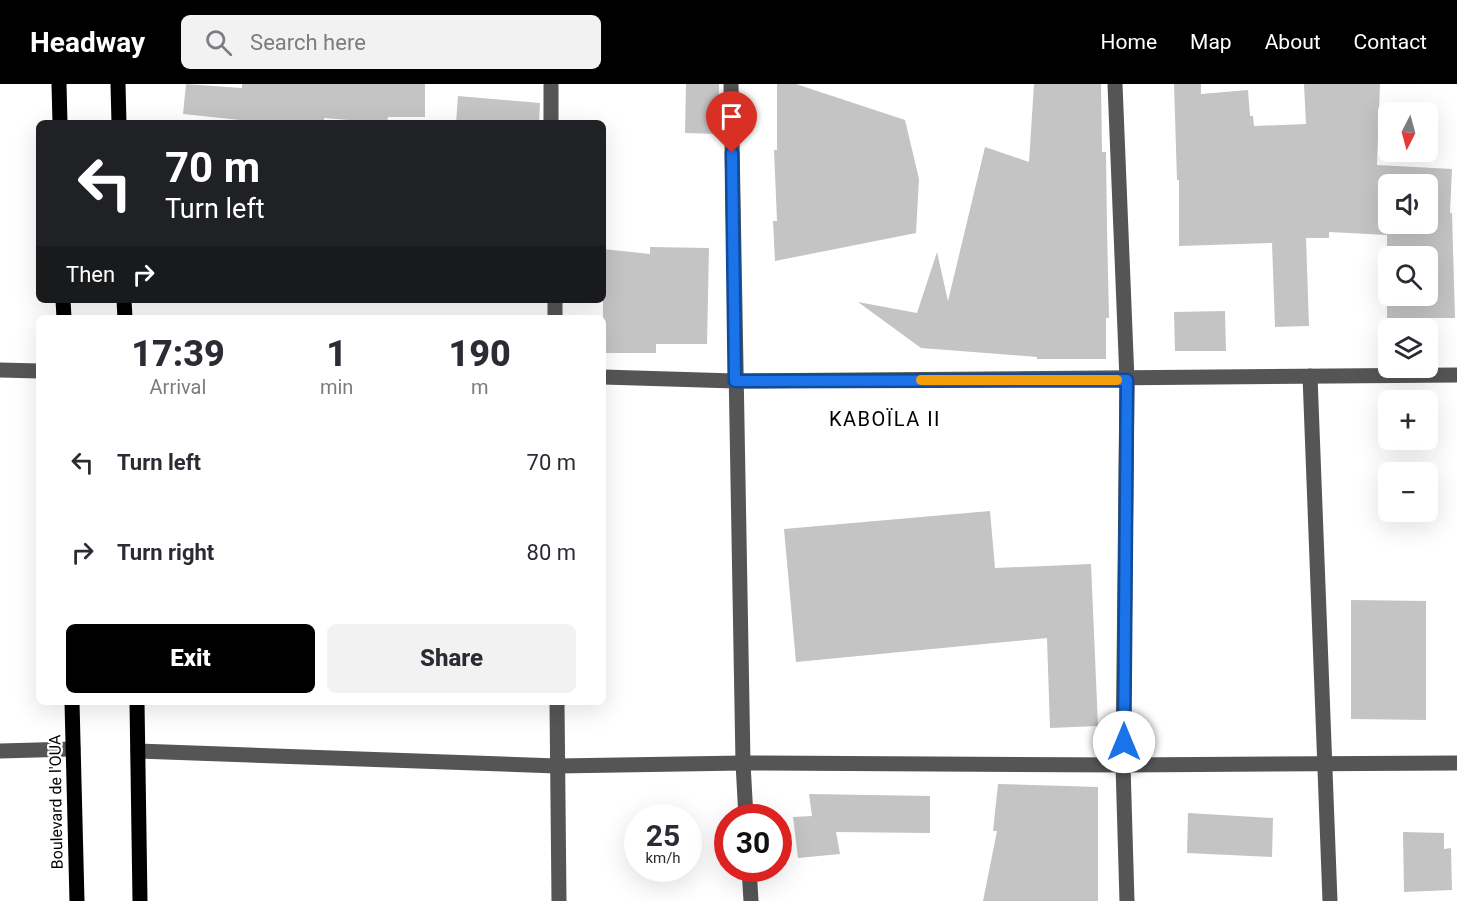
<!DOCTYPE html>
<meta charset="utf-8">
<style>
body{margin:0;font-family:Roboto,sans-serif;background:#f2f2f3;color:#2b2b33;height:100vh;display:flex;flex-direction:column;font-size:22px;white-space:nowrap}
*{box-sizing:border-box;margin:0}
p{font-size:20px;color:#7c7c81}
.icon{flex:none;width:33px;height:33px;fill:none;stroke:currentColor;stroke-width:2;stroke-linecap:round;stroke-linejoin:round}
.map{position:relative;flex:1;overflow:hidden}
.drawer{position:absolute;left:36px;top:231px;width:570px;height:390px;display:flex;flex-direction:column;background:#fff;border-radius:9px;box-shadow:0 6px 24px #0002}
.drawer>*{flex:none}
.banner{position:absolute;left:36px;top:36px;width:570px;height:183px;border-radius:9px;box-shadow:0 6px 24px #0002;background:#202124;color:#fff;overflow:hidden}
.needle{width:39px;rotate:186deg}
.tools{position:absolute;left:1378px;top:18px;display:grid;gap:12px}
.tools a{display:grid;place-items:center;width:60px;height:60px;border-radius:9px;background:#fff;box-shadow:0 6px 24px #0002;font-size:30px}
.speed{position:absolute;left:624px;top:720px;display:flex;gap:12px;font-size:30px;font-weight:700;text-align:center}
.speed>*{display:grid;place-content:center;width:78px;height:78px;border-radius:50%;background:#fff;box-shadow:0 6px 24px #0002;line-height:1}
.speed small{font-size:15px;font-weight:400}
.speed .limit{border:9px solid #d22;background:#fff;color:#111}
.pin{position:absolute;display:grid;place-items:center;width:51px;height:51px;color:#fff;margin:-62px -26px;border-radius:50% 50% 50% 0;rotate:-45deg;box-shadow:0 0 6px #0007}
.pin .icon{rotate:45deg}
.me{position:absolute;width:66px;margin:-33px;rotate:0deg;stroke-linejoin:round;filter:drop-shadow(0 0 4px #0008)}
.turn{display:flex;align-items:center;gap:21px;height:126px;padding:0 30px;font-size:27px}
.turn .icon{width:78px;height:78px;stroke-width:2.5}
.turn b{display:block;font-size:42px;line-height:51px}
.then{display:flex;align-items:center;height:57px;padding:0 30px;background:#0003;gap:12px;font-size:22px}
.eta{display:flex;justify-content:space-evenly;align-items:center;height:102px;text-align:center}
.eta b{font-size:36px;font-weight:800;line-height:42px}
.action{display:flex;gap:12px;margin-top:auto;padding:12px 30px}
.action a{flex:1;height:69px;border-radius:9px;background:#000;color:#fff;font-size:24px;font-weight:800;line-height:69px;text-align:center}
.action a+a{background:#f2f2f3;color:#2b2b33}
ul{padding:0;list-style:none}
li{display:flex;align-items:center;gap:18px;height:90px;padding:0 30px}
li div{flex:1}
li b{display:block;font-size:22px}
li em{font-style:normal}
header{display:flex;align-items:center;gap:36px;box-sizing:border-box;height:84px;padding:0 30px;background:#000;color:#fff}
header strong{font-size:28px}
nav{display:flex;gap:33px;margin-inline-start:auto;font-size:21px}
.search{width:420px;height:54px;background:#f2f2f3;display:flex;align-items:center;gap:15px;box-sizing:border-box;padding:0 21px;border-radius:9px;color:#7c7c81;font-size:22px}
.map>svg:first-child{display:block}
.building{fill:#c4c4c4;fill-rule:evenodd}
.lines{fill:none;stroke-linecap:round;stroke-linejoin:round}
.minor{stroke:#555;stroke-width:15}
.major{stroke:#000;stroke-width:15}
.route-casing{stroke:#114b97;stroke-width:15}
.route{stroke:#1a73e8;stroke-width:10}
.slow{stroke:#f59e0b;stroke-width:10}
.labels{text-anchor:middle;dominant-baseline:central;stroke-width:4.5;stroke-linejoin:round;paint-order:stroke}
.street-label{font-size:16px;fill:#000;stroke:#fff}
.quarter-label{font-size:20px;letter-spacing:1.5px;fill:#000;stroke:#fff}
</style>
<header>
<strong>Headway</strong>
<div class="search"><svg class="icon" aria-label="search" viewBox="0 0 24 24"><circle cx="10" cy="10" r="6"/><path d="M15 15l6 6"/></svg>Search here</div>
<nav><a>Home</a><a>Map</a><a>About</a><a>Contact</a></nav>
</header>
<div class="map">
<svg width="1457" height="817" viewBox="0 0 1457 817">
<rect width="100%" height="100%" fill="#fff"/>
<g class="building">
<polygon points="186,0 242,4 242,0 425,0 425,33 388,33 387,39 324,34 324,39 316,39 258,38 183,30"/>
<polygon points="686,0 719,0 718,50 685,49"/>
<polygon points="777,0 796,0 905,36 919,95 916,149 775,177 773,137 777,137 774,66 777,66"/>
<polygon points="1034,0 1101,0 1102,68 1106,68 1107,145 1109,234 1106,234 1106,275 1037,275 1037,273 921,264 858,218 917,229 937,168 948,217 985,63 1029,78"/>
<path d="M1174,0H1201V10L1248,6L1250,32H1253L1254,42L1306,40L1304,0H1380L1377,81L1452,85L1450,129H1452L1455,234H1387V151L1329,148V154H1306L1309,242L1275,243L1272,159L1179,162V96H1177ZM1389,100H1428V140H1389ZM1389,172H1428V212H1389Z"/>
<polygon points="458,12 540,19 539,39 456,39"/>
<polygon points="650,163 709,164 707,260 656,260 656,269 603,269 603,165 650,170"/>
<polygon points="1225,227 1226,267 1175,267 1174,228"/>
<polygon points="990,427 995,484 1091,480 1098,642 1050,644 1047,554 796,578 784,445"/>
<polygon points="1351,516 1426,517 1426,636 1351,635"/>
<polygon points="998,700 1098,703 1098,817 983,817 997,747 993,747"/>
<polygon points="809,710 930,712 930,749 836,748 840,770 798,774 793,733 812,732"/>
<polygon points="1188,729 1273,734 1272,773 1187,769"/>
<polygon points="1403,748 1444,749 1444,765 1451,764 1452,806 1404,808"/>
</g>
<g class="lines">
<g class="minor">
<polyline points="551,0 551,39"/>
<polyline points="731,0 743,679 746,734"/>
<polyline points="1115,0 1127,296 1123,681 1127,817"/>
<polyline points="555,216 555,234"/>
<polyline points="0,286 39,287"/>
<polyline points="1310,292 1330,817"/>
<polyline points="603,293 735,297 1457,291"/>
<polyline points="557,618 559,817"/>
<polyline points="0,667 73,665"/>
<polyline points="138,667 557,682 743,679 1123,681 1457,679"/>
<polyline points="749,784 751,817"/>
</g>
<g class="major">
<polyline points="59,0 60,39"/>
<polyline points="118,0 119,39"/>
<polyline points="63,216 64,234"/>
<polyline points="124,216 125,234"/>
<polyline points="72,618 77,817"/>
<polyline points="137,618 140,817"/>
</g>
</g>
<g class="lines">
<defs>
<polyline id="route" points="732,69 735,297 1127,296 1124,658"/>
</defs>
<use href="#route" class="route-casing"/>
<use href="#route" class="route"/>
<polyline class="slow" points="921,296 1117,296"/>
</g>
<g class="labels">
<g class="street-label">
<text transform="translate(56 718) rotate(-91)">Boulevard de l'OUA</text>
</g>
<g class="quarter-label">
<text x="885" y="335">KABOÏLA II</text>
</g>
</g>
</svg>
<div class="tools">
<a><svg class="needle" viewBox="-14 -14 28 28"><path d="M0-13l5 13h-10z" fill="#e53935"/><path d="M0 13l5-13h-10z" fill="#7c7c81"/></svg></a>
<a><svg class="icon" aria-label="sound" viewBox="0 0 24 24"><path d="M4 9h4l5-4v14l-5-4H4zM17 9q2 3 0 6"/></svg></a>
<a><svg class="icon" aria-label="search" viewBox="0 0 24 24"><circle cx="10" cy="10" r="6"/><path d="M15 15l6 6"/></svg></a>
<a><svg class="icon" aria-label="layers" viewBox="0 0 24 24"><path d="M12 4l9 5-9 5-9-5zM3 14l9 5 9-5"/></svg></a>
<a>+</a>
<a>−</a>
</div>
<div class="speed"><div>25<small>km/h</small></div><div class="limit">30</div></div>
<div class="pin" style="left:732px;top:69px;background:#d93025"><svg class="icon" aria-label="arrive" viewBox="0 0 24 24"><path d="M6 21V4h12l-3 4 3 4H6"/></svg></div>
<svg class="me" style="left:1124px;top:658px" viewBox="-20 -20 40 40"><circle r="19" fill="#fff"/><path d="M0-13L10 11 0 6-10 11z" fill="#1a73e8"/></svg>
<div class="banner">
<div class="turn"><svg class="icon" aria-label="left" viewBox="0 0 24 24"><path d="M17 20v-9H6M10 6l-5 5 5 5"/></svg><div><b>70 m</b>Turn left</div></div>
<div class="then">Then<svg class="icon" aria-label="right" viewBox="0 0 24 24"><path d="M7 20v-9h11M14 6l5 5-5 5"/></svg></div>
</div>
<section class="drawer">
<div class="eta">
<div><b>17:39</b><p>Arrival</p></div>
<div><b>1</b><p>min</p></div>
<div><b>190</b><p>m</p></div>
</div>
<ul>
<li><svg class="icon" aria-label="left" viewBox="0 0 24 24"><path d="M17 20v-9H6M10 6l-5 5 5 5"/></svg><div><b>Turn left</b></div><em>70 m</em></li>
<li><svg class="icon" aria-label="right" viewBox="0 0 24 24"><path d="M7 20v-9h11M14 6l5 5-5 5"/></svg><div><b>Turn right</b></div><em>80 m</em></li>
</ul>
<div class="action"><a>Exit</a><a>Share</a></div>
</section>
</div>
